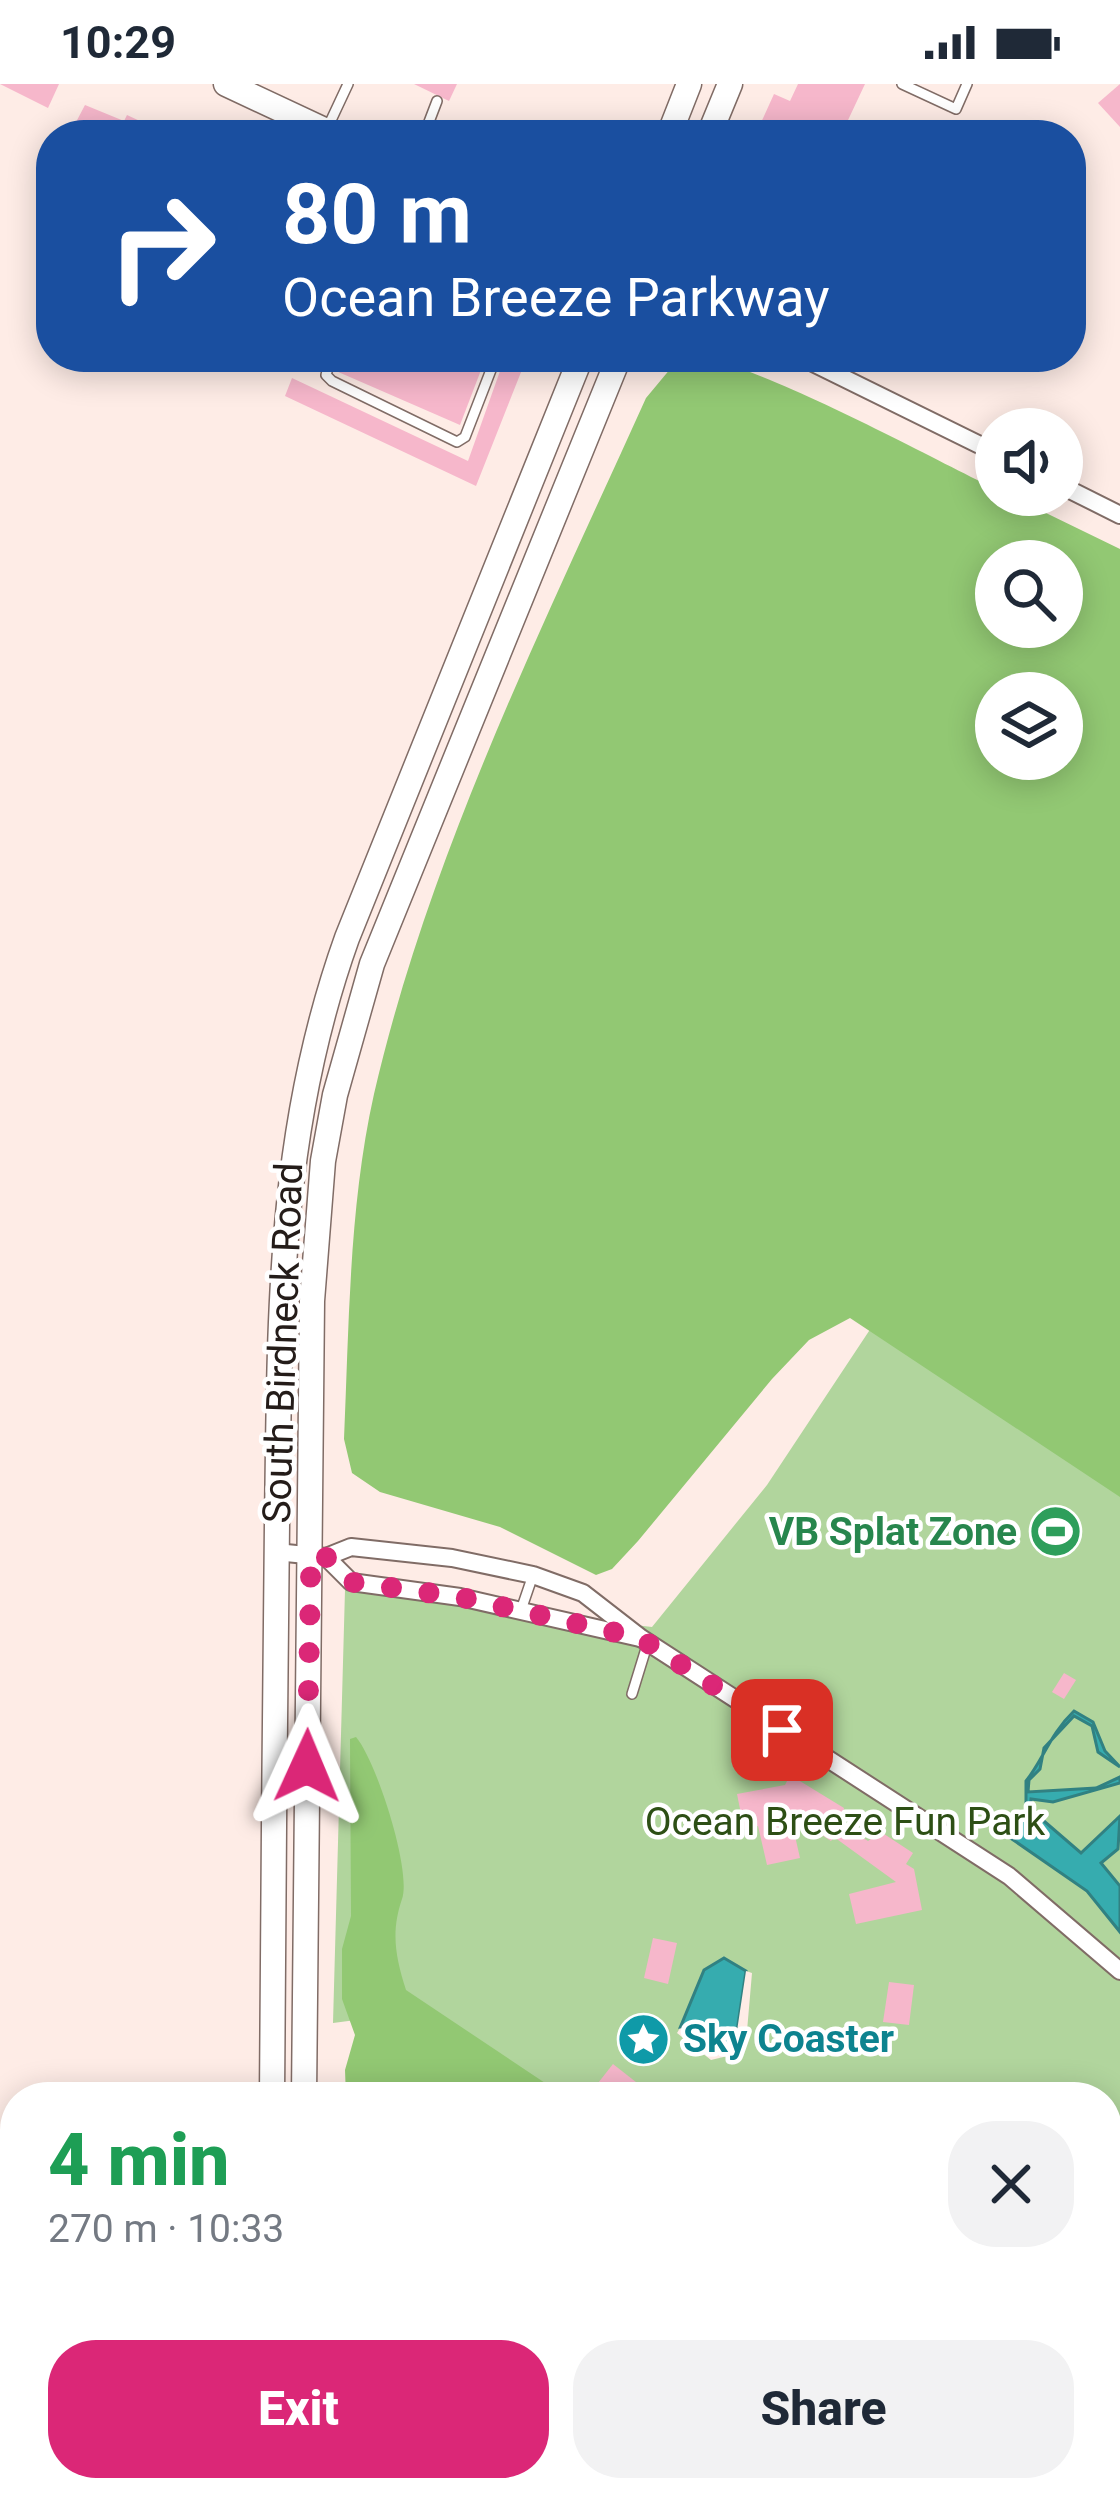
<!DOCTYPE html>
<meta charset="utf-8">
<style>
body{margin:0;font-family:Roboto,sans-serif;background:#f2f2f3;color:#1f2937;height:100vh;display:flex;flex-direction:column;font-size:45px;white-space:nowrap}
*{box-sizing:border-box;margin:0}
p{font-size:39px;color:#747a83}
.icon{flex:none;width:66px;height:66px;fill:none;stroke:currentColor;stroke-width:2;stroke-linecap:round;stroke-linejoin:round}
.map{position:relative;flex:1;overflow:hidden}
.drawer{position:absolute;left:0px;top:1998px;width:1122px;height:420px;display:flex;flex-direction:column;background:#fff;border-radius:48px 48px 0 0;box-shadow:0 6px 30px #0003}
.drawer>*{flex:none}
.top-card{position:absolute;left:36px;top:36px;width:1050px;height:252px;border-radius:48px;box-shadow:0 6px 30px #0003;background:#1a4fa0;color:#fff;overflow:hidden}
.controls{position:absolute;left:975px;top:324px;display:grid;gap:24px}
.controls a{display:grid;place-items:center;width:108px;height:108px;border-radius:50%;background:#fff;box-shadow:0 6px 30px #0003;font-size:60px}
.pin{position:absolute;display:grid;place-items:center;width:102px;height:102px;color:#fff;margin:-51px;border-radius:24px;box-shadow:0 6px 18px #0006}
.me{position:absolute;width:132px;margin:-66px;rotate:1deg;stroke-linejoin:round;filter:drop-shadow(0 0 9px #0008)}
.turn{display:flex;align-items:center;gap:42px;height:252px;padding:0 48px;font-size:54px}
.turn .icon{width:156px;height:156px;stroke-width:2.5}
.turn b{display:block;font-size:84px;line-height:102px}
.round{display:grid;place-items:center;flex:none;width:126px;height:126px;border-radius:48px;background:#f2f2f3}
.head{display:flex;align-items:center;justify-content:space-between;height:204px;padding:0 48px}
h1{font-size:72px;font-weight:800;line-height:90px;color:#1e9e55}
.button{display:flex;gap:24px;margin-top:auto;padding:24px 48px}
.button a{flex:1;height:138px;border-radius:48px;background:#db2777;color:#fff;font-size:48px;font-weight:800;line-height:138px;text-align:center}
.button a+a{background:#f2f2f3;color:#1f2937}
.status{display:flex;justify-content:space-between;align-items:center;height:84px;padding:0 60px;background:#fff;direction:ltr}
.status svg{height:33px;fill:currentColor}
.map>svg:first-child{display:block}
.green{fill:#b1d59d}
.forest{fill:#92c873;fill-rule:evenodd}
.water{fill:#36acaf;stroke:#318182;stroke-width:3}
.pier{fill:#feece6}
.building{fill:#f6b7cb}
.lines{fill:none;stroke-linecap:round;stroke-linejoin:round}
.lane-casing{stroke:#806c66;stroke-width:12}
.street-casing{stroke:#806c66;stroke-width:20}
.secondary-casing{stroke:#806c66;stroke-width:27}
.lane{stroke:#fff;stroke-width:9}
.street{stroke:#fff;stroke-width:16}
.secondary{stroke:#fff;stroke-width:24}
.route{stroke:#db2777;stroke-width:21;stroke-dasharray:0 37.8}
.labels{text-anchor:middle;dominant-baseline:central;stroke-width:9;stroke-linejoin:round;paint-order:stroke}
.street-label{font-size:39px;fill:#241c19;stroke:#fff}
.leisure-label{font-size:39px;font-weight:bold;fill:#27864d;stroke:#fff;text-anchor:end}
.park-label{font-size:39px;fill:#2d4f15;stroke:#fff}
.culture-label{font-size:39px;font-weight:bold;fill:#0d838f;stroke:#fff;text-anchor:start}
</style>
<div class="status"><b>10:29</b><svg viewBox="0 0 49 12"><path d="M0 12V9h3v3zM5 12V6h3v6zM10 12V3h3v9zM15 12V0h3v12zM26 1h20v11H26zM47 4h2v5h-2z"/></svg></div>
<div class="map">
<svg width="1120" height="2418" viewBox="0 0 1120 2418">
<rect width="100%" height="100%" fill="#feece6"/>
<polygon class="green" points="871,1244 1120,1397 1120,2418 902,2418 887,2403 1107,2403 1107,2013 544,2013 402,1930 333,1939 345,1506 652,1543 767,1401"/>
<g class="forest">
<path d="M692,273C747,273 935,376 996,405V411H1009L1120,465V1413L850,1234L809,1256L772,1295L638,1457L612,1485L596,1491L500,1443L380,1408L352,1389L344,1355C349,1241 349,1122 374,1010C430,768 544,540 646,314L676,278ZM996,477H1062V543H996ZM996,609H1062V675H996Z"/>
<path d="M356,1653C376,1676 412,1787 402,1815C391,1847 395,1872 406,1906L566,2013H346L345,1986L355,1951L342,1915V1865L351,1832L350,1655Z"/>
<polygon points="352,2403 899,2403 915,2418 350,2418"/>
</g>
<g class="water">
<path d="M1074,1627L1093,1638L1105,1667L1120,1683L1098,1668L1092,1642L1074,1632L1044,1664L1040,1685L1029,1696L1028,1708L1096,1704L1120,1693V1699L1053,1718L1031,1715L1030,1725L1081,1769L1120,1732L1118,1765L1101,1779L1120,1802V1848L1087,1807L1009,1753L1026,1728V1697C1043,1676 1050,1650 1074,1627Z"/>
<polygon points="724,1874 746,1887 734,1967 719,1972 680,1944 704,1886"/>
</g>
<polygon class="pier" points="746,1887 752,1889 747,1947 740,1969 711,1976 677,1949 680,1944 714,1971 734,1967"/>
<g class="building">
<polygon points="0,0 59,0 48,24"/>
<polygon points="414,0 457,0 449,17"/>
<polygon points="798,0 865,0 841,51 777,51 759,43 774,10 790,17"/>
<polygon points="1120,0 1120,43 1098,19"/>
<polygon points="85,21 124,37 127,31 170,51 97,51 75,40"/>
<polygon points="340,273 486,273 460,341 336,287"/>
<polygon points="505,273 527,273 476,402 285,312 292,294 468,377"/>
<polygon points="1064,1589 1076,1596 1064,1615 1052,1608"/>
<polygon points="790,1691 844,1724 841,1740 868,1757 881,1748 913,1769 906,1780 914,1785 922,1826 856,1840 849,1810 896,1798 834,1753 831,1757 790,1730 800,1774 767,1781 758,1742 744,1745 737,1710 785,1701"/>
<polygon points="653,1854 677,1859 668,1900 644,1894"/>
<polygon points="889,1898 914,1901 909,1941 883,1938"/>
<polygon points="613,1980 655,2013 587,2013"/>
</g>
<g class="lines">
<defs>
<g id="lane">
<polyline points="902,0 956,25 967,0"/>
<polyline points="326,47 348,0"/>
<polyline points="424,51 437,17"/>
<polyline points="331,273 326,291 332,297 457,358 465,353 496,273"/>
<polyline points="520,1529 533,1491"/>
<polyline points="632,1610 648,1558"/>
<polyline points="1107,2299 1120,2302"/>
<polyline points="1107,2396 1120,2379"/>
<polyline points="920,2403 938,2418"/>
<polyline points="1035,2403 1067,2418"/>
<polyline points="1088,2418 1102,2403"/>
</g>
<g id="street">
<polyline points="801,273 996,369"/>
<polyline points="1062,402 1120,431"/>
<polyline points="276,1468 326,1473 351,1463 452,1474 533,1491 583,1509 641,1554 1009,1792 1120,1887"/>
<polyline points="326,1473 351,1498 460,1513 640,1554"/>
</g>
<g id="secondary">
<polyline points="226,0 335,51"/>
<polyline points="669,51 689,0"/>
<polyline points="709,51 730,0"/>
<path d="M272,2013C274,1822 274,1630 277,1439C280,1235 277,1049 347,854L581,273"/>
<polyline points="304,2013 312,1217 323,1077 335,1011 372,880 619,273"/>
<polyline points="267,2418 267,2403"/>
<polyline points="300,2418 301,2403"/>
</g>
</defs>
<use href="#lane" class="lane-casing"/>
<use href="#street" class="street-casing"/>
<use href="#secondary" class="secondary-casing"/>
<use href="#lane" class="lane"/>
<use href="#street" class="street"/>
<use href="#secondary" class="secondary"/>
</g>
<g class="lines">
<polyline class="route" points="307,1682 311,1471 326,1473 351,1498 460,1513 640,1554 782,1646"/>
</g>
<defs>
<symbol id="stadium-disc" viewBox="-11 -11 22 22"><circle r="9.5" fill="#2e9e5b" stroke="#fff"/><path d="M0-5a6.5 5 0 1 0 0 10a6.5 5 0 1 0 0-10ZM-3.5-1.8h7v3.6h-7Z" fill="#fff"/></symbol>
<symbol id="sight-disc" viewBox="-11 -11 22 22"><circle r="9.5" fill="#0f9aa8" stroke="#fff"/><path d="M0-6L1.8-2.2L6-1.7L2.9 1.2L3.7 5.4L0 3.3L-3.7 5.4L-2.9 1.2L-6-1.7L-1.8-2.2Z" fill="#fff"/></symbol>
</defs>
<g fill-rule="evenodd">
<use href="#stadium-disc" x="1026" y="1418" width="59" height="59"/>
<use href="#sight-disc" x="614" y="1926" width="59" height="59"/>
</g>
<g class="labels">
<g class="street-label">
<text transform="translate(283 1259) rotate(-88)">South Birdneck Road</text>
</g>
<g class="leisure-label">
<text x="1017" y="1448">VB Splat Zone</text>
</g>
<g class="park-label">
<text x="845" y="1738">Ocean Breeze Fun Park</text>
</g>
<g class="culture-label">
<text x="683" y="1955">Sky Coaster</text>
</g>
</g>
</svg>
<div class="controls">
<a><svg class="icon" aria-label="sound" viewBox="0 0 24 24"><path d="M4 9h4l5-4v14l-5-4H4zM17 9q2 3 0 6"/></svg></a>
<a><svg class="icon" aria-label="search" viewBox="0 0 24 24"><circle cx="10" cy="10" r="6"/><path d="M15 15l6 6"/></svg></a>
<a><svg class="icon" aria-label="layers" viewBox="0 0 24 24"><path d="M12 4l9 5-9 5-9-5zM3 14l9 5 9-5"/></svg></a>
</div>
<div class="pin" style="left:782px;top:1646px;background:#d93025"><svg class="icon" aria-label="arrive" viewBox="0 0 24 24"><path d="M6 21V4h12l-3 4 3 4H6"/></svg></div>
<svg class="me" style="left:307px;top:1682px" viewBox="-20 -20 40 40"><path d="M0-17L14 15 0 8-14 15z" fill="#db2777" stroke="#fff" stroke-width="4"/></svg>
<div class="top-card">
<div class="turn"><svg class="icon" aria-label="right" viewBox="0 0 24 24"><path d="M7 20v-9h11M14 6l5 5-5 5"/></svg><div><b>80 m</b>Ocean Breeze Parkway</div></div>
</div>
<section class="drawer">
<div class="head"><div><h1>4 min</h1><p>270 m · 10:33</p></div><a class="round"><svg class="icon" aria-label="close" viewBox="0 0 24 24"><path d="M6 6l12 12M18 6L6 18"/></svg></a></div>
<div class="button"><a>Exit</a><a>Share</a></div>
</section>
</div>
